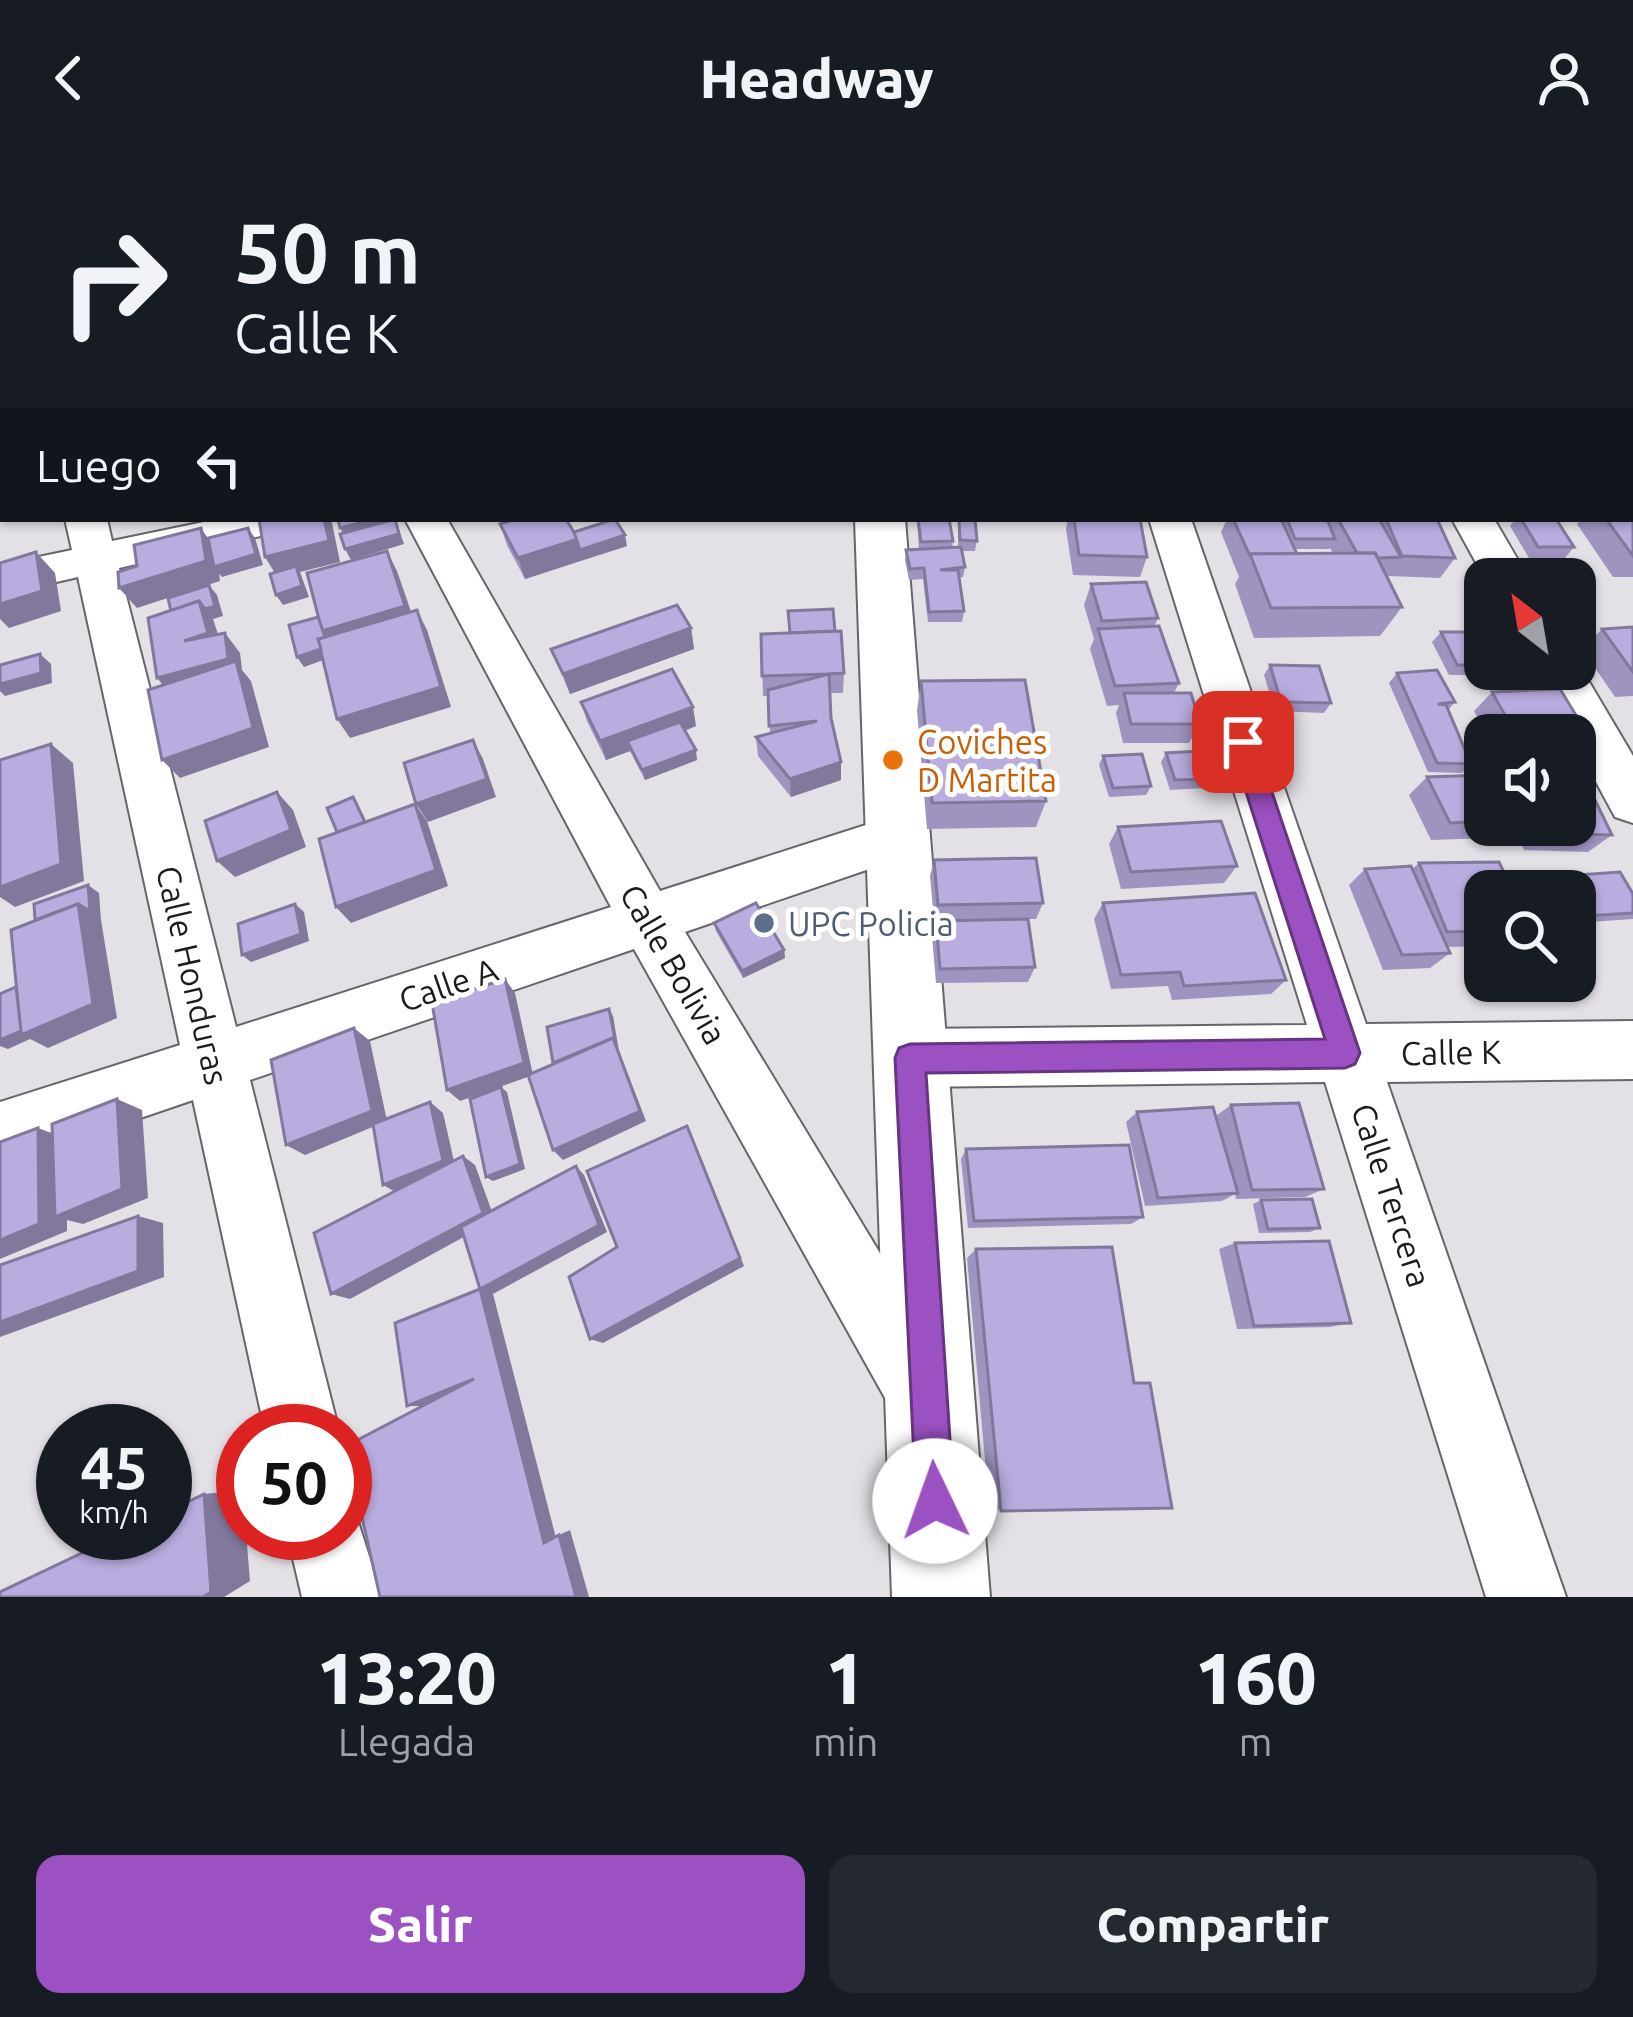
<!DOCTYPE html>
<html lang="es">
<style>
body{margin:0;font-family:Ubuntu,sans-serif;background:#242831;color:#f1f3f6;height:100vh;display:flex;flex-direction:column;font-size:45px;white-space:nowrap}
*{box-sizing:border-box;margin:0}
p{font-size:39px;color:#9ea1a6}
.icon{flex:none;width:66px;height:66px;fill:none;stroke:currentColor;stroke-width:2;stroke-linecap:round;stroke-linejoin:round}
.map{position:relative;height:1441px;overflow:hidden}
.drawer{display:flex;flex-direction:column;background:#171b24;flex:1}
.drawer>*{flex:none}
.top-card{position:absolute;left:0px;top:0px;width:1635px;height:366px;box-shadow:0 3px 9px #0004;background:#171b24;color:#f1f3f6;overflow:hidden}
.needle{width:78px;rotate:329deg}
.controls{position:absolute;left:1464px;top:402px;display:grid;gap:24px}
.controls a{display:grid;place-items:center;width:132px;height:132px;border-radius:24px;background:#171b24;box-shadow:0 3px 9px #0004;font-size:60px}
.speed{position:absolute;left:36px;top:1248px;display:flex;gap:24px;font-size:60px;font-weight:700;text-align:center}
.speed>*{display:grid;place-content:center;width:156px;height:156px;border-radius:50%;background:#171b24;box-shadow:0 3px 9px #0004;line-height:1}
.speed small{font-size:30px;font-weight:400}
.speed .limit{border:18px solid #d22;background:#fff;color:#111}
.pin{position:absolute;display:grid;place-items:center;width:102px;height:102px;color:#fff;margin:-51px;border-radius:24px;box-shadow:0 6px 18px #0006}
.me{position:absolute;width:132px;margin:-66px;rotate:357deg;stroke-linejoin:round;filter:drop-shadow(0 0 9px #0008)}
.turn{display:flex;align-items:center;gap:42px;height:252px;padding:0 36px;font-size:54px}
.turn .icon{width:156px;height:156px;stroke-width:2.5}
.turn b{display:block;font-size:84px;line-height:102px}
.then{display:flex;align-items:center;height:114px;padding:0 36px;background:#0003;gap:24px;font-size:45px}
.eta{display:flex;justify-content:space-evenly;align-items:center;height:204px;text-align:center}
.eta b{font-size:72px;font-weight:800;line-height:84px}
.button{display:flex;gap:24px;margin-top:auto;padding:24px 36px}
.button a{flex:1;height:138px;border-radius:24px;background:#9c51c3;color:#fff;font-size:48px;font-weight:800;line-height:138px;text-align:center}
.button a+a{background:#242831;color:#f1f3f6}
header{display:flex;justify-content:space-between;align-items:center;height:156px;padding:0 36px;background:#171b24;font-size:54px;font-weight:800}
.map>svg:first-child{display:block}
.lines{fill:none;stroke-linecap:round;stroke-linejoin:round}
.minor-casing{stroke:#67656a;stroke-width:4}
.major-casing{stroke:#67656a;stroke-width:4}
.minor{fill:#fff;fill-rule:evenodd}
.major{fill:#fff;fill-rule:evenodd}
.wall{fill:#9f94c0;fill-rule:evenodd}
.shaded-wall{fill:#82789c}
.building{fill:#b9acdf;stroke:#82789c;stroke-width:3}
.route{fill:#9c51c3;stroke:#65357f;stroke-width:3}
.food-dot{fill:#e8710a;stroke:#fff;stroke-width:4.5}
.service-dot{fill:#5c6f8a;stroke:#fff;stroke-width:4.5}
.labels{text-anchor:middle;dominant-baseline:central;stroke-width:10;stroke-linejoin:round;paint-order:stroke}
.food-label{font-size:33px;fill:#c56008;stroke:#fff;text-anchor:start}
.service-label{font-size:33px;fill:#4e5e75;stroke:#fff;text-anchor:start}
.street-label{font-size:33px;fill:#1c1b1d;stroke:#fff}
</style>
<header><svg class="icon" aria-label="back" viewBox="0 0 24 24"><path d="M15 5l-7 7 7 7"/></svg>Headway<svg class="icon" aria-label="person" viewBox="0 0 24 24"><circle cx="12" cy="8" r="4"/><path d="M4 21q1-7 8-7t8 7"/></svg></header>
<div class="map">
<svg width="1633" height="1441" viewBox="0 0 1633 1441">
<rect width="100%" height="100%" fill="#e3e0e6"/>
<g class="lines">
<defs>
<g id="minor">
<polygon points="215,0 243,0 244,3 216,3"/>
<rect x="1040" y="0" width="28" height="3"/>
<polygon points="1244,0 1272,0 1273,3 1245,3"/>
<polygon points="1441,0 1469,0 1471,3 1443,3"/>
<polygon points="0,26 3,27 3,56 0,55"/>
<rect x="1632" y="53" width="1" height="18"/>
<polygon points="3,125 3,145 0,146 0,126"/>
<polygon points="1632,198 1633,199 1633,221 1632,220"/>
<rect x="1632" y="331" width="1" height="26"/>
<polygon points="65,363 107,363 112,385 218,363 302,363 296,372 119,412 236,871 611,751 405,363 447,363 660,735 897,659 916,665 923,681 916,697 685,776 946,1206 956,1232 946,1258 920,1268 894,1258 634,793 250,924 339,1275 265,1275 193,944 0,1010 0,946 180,889 78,421 0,439 0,409 72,394"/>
<polygon points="1149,363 1191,363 1366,868 1633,865 1633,923 1387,926 1566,1441 1486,1441 1325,926 910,931 889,923 880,902 889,881 910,873 1307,869"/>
<polygon points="1452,363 1494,363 1529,423 1485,423"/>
<polygon points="1575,502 1633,600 1633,667 1615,661 1535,513 1575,513"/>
<polygon points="345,1346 353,1350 382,1441 302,1441 287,1377 345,1377"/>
</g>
<g id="major">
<rect x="842" y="0" width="34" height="3"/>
<polygon points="855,363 905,363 990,1441 892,1441"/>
</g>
</defs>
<use href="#minor" class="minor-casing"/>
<use href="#major" class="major-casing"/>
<use href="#minor" class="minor"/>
<use href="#major" class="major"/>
</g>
<g class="wall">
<polygon points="1633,349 1633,421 1613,421 1577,368 1581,363 1632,363"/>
<polygon points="917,363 949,363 953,385 952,392 958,391 958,363 975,363 977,385 975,395 961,395 965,411 963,421 959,422 964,455 962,466 928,466 923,423 909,424 905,404 906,394 919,393"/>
<polygon points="1068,363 1140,363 1147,401 1140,421 1073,419 1066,373"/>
<path d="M1227,363H1437L1455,402L1440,422L1388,420L1402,451L1380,480L1254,482L1235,428L1239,421L1221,376ZM1330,392L1333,397L1297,398L1295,393H1329Z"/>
<polygon points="1516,363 1556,363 1574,391 1565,402 1529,402 1510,370"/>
<polygon points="500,368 574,376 627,390 525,423 507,389"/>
<polygon points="1091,428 1158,462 1154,471 1179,527 1174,537 1200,568 1189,587 1123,587 1116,557 1119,549 1107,550 1090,493 1094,483 1084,449"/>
<polygon points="1633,471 1633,540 1615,541 1582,493 1602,473"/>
<polygon points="691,472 694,493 570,538 551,493"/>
<polygon points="835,475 844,517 843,537 830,537 831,562 841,606 841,624 791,641 758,600 756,581 770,577 769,540 763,540 761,478"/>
<polygon points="1441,476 1485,476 1485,513 1503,513 1497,519 1449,519 1432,486"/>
<polygon points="1270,509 1331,547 1324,557 1275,555 1264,519"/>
<polygon points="1397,517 1455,546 1448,554 1471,608 1462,617 1428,616 1389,527"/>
<polygon points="921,525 1046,645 1036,671 927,673 917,554"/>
<polygon points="1492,536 1585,574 1575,583 1575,579 1487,579 1474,555"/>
<polygon points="581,546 696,570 685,575 697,604 645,624 630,595 606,604 587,565"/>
<polygon points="1166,597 1211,623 1205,632 1170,634 1161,606"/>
<polygon points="1103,600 1151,630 1146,639 1109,641 1099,609"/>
<polygon points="1485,619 1485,669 1504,669 1490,682 1431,684 1409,639 1427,621"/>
<polygon points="1514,669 1575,669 1612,679 1588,696 1524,694"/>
<polygon points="1118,671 1237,710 1224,727 1121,733 1109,688"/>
<polygon points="934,704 1043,747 1036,763 1028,763 1035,811 1028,826 936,827 932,780 936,765 1003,763 934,764 930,720"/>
<polygon points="1419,707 1485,735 1485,790 1447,791 1450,797 1430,812 1383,814 1349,729 1365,713 1412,713"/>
<polygon points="1562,720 1633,738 1633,763 1575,767 1575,735 1555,735 1551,728"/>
<polygon points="1103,747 1286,824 1271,838 1172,844 1168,830 1111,833 1094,763"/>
<polygon points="714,767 784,794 785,802 743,822 716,775"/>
<polygon points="1231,949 1324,1033 1305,1041 1236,1043 1235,1038 1222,1045 1145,1050 1126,966 1137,956 1223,987 1217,959"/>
<polygon points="966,993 1143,1061 1131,1068 968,1072 961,1003"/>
<polygon points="1261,1044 1320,1072 1310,1076 1259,1077 1253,1048"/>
<polygon points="1235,1087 1351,1167 1330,1171 1237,1173 1219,1093"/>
<polygon points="976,1093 1001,1355 989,1349 967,1102"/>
</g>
<g class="shaded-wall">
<polygon points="324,363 330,363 332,367 340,406 300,416 309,441 283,449 276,439 278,422 265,401"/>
<polygon points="375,363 384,363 387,372 346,383 340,372"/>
<polygon points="395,363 404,388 351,404 345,393"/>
<polygon points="201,372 215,393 248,372 255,382 263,409 222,421 219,418 220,425 137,452 119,432"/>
<polygon points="625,379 627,390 583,404 580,394"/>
<polygon points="578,383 583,404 525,423 518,402"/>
<polygon points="387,395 397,415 416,470 304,511 297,501 322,475"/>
<polygon points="36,396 55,417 61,455 9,472 0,463 0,448"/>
<polygon points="209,429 217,439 223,460 213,463 224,497 184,485 199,445"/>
<polygon points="417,454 427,474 451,551 350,582 337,563"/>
<polygon points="691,472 694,493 570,538 563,518"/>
<polygon points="225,477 240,497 242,514 251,525 269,591 180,622 162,604 174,542 157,522"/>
<polygon points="40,498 51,508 52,527 5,540 0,535 0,528"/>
<polygon points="693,551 696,570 632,594 627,585 630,595 606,604 600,585"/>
<polygon points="473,584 483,603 496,641 428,666 416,648"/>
<polygon points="51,588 73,607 84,725 15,751 0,741 0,731"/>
<polygon points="696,594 697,604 645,624 642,614"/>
<polygon points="841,606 841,624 791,641 790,623"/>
<polygon points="277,636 293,654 306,691 235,721 217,705"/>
<polygon points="415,648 427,665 448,730 351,767 336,751"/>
<polygon points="88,729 99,737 101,764 117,862 48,892 30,883 8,893 0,890 0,884"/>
<polygon points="295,748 304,756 309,785 251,806 242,799"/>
<polygon points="784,794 785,802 743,822 742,815"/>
<polygon points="505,823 515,837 533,919 460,945 447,934"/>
<polygon points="609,853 613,860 619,895 646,965 563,1004 553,994"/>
<polygon points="354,872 370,885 387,965 305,999 286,989"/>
<polygon points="501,931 507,936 525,1013 493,1025 486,1021"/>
<polygon points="117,943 142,954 148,1042 83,1068 67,1064 67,1075 0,1103 0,1084 38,972 65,982"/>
<polygon points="430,946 443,957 456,1014 399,1038 383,1029"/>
<polygon points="687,970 744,1110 603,1187 590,1183"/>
<polygon points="463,1000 475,1009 495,1064 350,1143 331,1138"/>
<polygon points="576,1010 584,1019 607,1076 493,1138 556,1382 544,1387 480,1133"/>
<polygon points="138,1060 163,1067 164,1121 0,1181 0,1166"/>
<polygon points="474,1223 423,1250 407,1250"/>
<polygon points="241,1334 243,1377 246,1377 250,1425 224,1441 203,1441 204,1338"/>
<polygon points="570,1374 589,1441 576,1441 559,1379"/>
</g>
<g class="building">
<polygon points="1632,239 1633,239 1632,293"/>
<polygon points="1632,349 1633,350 1633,400 1606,363 1632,363"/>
<polygon points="259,363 324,363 329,385 265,401"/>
<polygon points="338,363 375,363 340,372"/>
<polygon points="395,363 399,378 345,393 340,378"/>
<polygon points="517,363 566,363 578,383 518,402 500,368"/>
<polygon points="615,363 625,379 580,394 574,376"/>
<polygon points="918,363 949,363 953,385 921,386"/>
<polygon points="959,363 975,363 977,385 960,384"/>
<polygon points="1074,363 1140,363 1147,401 1079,399"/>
<polygon points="1233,363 1281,363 1297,398 1250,398 1250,400"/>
<polygon points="1287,363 1327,363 1335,383 1295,383"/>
<polygon points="1338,363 1379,363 1401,401 1378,402 1375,397 1357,397"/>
<polygon points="1386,363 1437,363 1455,402 1402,400"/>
<polygon points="1521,363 1556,363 1574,391 1538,391"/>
<polygon points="201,372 206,405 119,432 118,416 137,410 134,389"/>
<polygon points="248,372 256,398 214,411 208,382"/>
<polygon points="961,391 965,411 940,414 958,414 964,455 929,456 924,412 910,413 906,394"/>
<polygon points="387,395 405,450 322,475 307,417"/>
<polygon points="36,396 42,435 0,448 0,407"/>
<polygon points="1375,397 1402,451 1271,452 1250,398"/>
<polygon points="296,410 302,430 276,439 270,418"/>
<polygon points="1146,426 1158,462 1102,465 1091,428"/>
<polygon points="209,429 215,450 205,453 199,445 171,455 168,442"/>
<polygon points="199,445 208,477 184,485 225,477 228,503 157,522 148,462"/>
<polygon points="677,449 691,472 563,518 551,493"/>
<polygon points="833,453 835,475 790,477 788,455"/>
<polygon points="417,454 441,531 337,563 318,483"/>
<polygon points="318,461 325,481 318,483 321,493 297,501 289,469"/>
<polygon points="1159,470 1179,527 1115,530 1098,473"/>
<polygon points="1633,471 1633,516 1602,473"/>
<polygon points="841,475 844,517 829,518 831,562 841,606 790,623 756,581 817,565 769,570 768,534 829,518 762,520 761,478"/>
<polygon points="1441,476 1485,476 1485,509 1457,509"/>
<polygon points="40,498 41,517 0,528 0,509"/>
<polygon points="236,505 253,572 162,604 148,534"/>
<polygon points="1270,509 1319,510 1331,547 1281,546"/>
<polygon points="672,513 693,551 600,585 581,546"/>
<polygon points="1437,514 1455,546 1438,548 1446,549 1471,608 1437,607 1397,517"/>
<polygon points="1025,524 1046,645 932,647 921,525"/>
<polygon points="1560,533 1585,574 1515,577 1492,536"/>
<polygon points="1124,537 1191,537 1200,568 1131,568"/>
<polygon points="680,566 696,594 642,614 627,585"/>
<polygon points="473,584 487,623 416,648 404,607"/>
<polygon points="51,588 61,708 0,731 0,604"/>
<polygon points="1201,595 1211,623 1175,624 1166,597"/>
<polygon points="1142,598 1151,630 1113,632 1103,600"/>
<polygon points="1485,619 1485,665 1450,667 1427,621"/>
<polygon points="277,636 291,674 217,705 205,665"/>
<polygon points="1575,639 1593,640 1612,679 1546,677 1542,669 1575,669"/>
<polygon points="353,641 365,666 337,676 327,652"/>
<polygon points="415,648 436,714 336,751 319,683"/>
<polygon points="1221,665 1237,710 1131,716 1118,671"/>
<polygon points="1036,702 1043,747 938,749 934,704"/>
<polygon points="1499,706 1513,735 1485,735 1485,775 1447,776 1419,707"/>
<polygon points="1411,710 1450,797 1402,799 1365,713"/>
<polygon points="1620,716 1633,738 1633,757 1585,760 1575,742 1575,735 1571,735 1562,720"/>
<polygon points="88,729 90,755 78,748 35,764 34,748"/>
<polygon points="1255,737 1286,824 1184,830 1180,816 1121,819 1103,747"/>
<polygon points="756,747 784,794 742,815 714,767"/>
<polygon points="78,748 93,848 21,879 11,774"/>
<polygon points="295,748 301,778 242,799 238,768"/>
<polygon points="1028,763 1035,811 940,813 936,765"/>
<polygon points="505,823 524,907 447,934 432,847"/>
<polygon points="16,831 21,875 0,884 0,838"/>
<polygon points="609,853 616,888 613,882 553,907 547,871"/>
<polygon points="354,872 372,955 286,989 271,904"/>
<polygon points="613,882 640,955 553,994 528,919"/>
<polygon points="501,931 520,1008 486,1021 470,943"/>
<polygon points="117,943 122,1033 55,1061 52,968"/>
<polygon points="430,946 443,1005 383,1029 373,968"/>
<polygon points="1299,947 1324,1033 1252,1034 1231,949"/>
<polygon points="1213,951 1238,1037 1158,1042 1137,956"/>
<polygon points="687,970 740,1102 590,1183 569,1121 617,1091 587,1015"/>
<polygon points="38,972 39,1068 0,1084 0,986"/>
<polygon points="1129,989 1143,1061 974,1065 966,993"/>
<polygon points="463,1000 483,1057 331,1138 314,1077"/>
<polygon points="576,1010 599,1069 480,1133 544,1387 559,1379 576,1441 380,1441 346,1290 474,1223 407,1250 395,1167 480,1133 461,1071"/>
<polygon points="1312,1043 1320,1072 1268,1073 1261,1044"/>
<polygon points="138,1060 138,1115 0,1166 0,1109"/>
<polygon points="1329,1085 1351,1167 1254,1170 1235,1087"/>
<polygon points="1112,1091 1134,1227 1150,1227 1172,1352 1001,1355 976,1093"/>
<polygon points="204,1338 211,1436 203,1441 0,1441 0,1436 124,1377 165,1377 165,1357"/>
</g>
<polygon class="route" points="1243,576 1255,586 1360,897 1355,908 1345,912 926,917 954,1345 949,1359 935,1365 921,1359 916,1345 895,902 899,892 910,888 1325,883 1230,586"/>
<circle class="food-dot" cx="893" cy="604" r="12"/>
<circle class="service-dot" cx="764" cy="767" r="12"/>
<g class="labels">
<g class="food-label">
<text x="917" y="585">Coviches<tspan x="917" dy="38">D Martita</tspan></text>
</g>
<g class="service-label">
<text x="788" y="767">UPC Policia</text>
</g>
<g class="street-label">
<text transform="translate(674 808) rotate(60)">Calle Bolivia</text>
<text transform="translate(193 819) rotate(77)">Calle Honduras</text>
<text transform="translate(448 828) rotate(-19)">Calle A</text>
<text transform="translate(1451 896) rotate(-1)">Calle K</text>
<text transform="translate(1392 1039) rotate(72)">Calle Tercera</text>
</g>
</g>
</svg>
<div class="controls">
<a><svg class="needle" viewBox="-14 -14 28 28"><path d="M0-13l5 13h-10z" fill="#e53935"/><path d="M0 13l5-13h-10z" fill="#9ea1a6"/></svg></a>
<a><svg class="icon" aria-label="sound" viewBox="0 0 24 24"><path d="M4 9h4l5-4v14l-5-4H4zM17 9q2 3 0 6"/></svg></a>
<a><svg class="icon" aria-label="search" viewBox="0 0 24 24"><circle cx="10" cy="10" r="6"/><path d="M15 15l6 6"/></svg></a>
</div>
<div class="speed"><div>45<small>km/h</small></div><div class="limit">50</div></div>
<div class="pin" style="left:1243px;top:586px;background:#d93025"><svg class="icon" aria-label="arrive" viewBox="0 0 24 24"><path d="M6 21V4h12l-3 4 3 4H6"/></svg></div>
<svg class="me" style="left:935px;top:1345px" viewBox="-20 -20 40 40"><circle r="19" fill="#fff"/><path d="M0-13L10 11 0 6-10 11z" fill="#9c51c3"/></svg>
<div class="top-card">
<div class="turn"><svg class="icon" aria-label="right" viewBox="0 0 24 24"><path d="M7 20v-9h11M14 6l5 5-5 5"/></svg><div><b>50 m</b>Calle K</div></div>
<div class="then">Luego<svg class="icon" aria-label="left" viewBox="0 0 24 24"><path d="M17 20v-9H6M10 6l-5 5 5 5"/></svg></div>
</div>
</div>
<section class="drawer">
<div class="eta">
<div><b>13:20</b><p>Llegada</p></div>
<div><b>1</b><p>min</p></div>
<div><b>160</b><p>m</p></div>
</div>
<div class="button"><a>Salir</a><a>Compartir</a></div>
</section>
